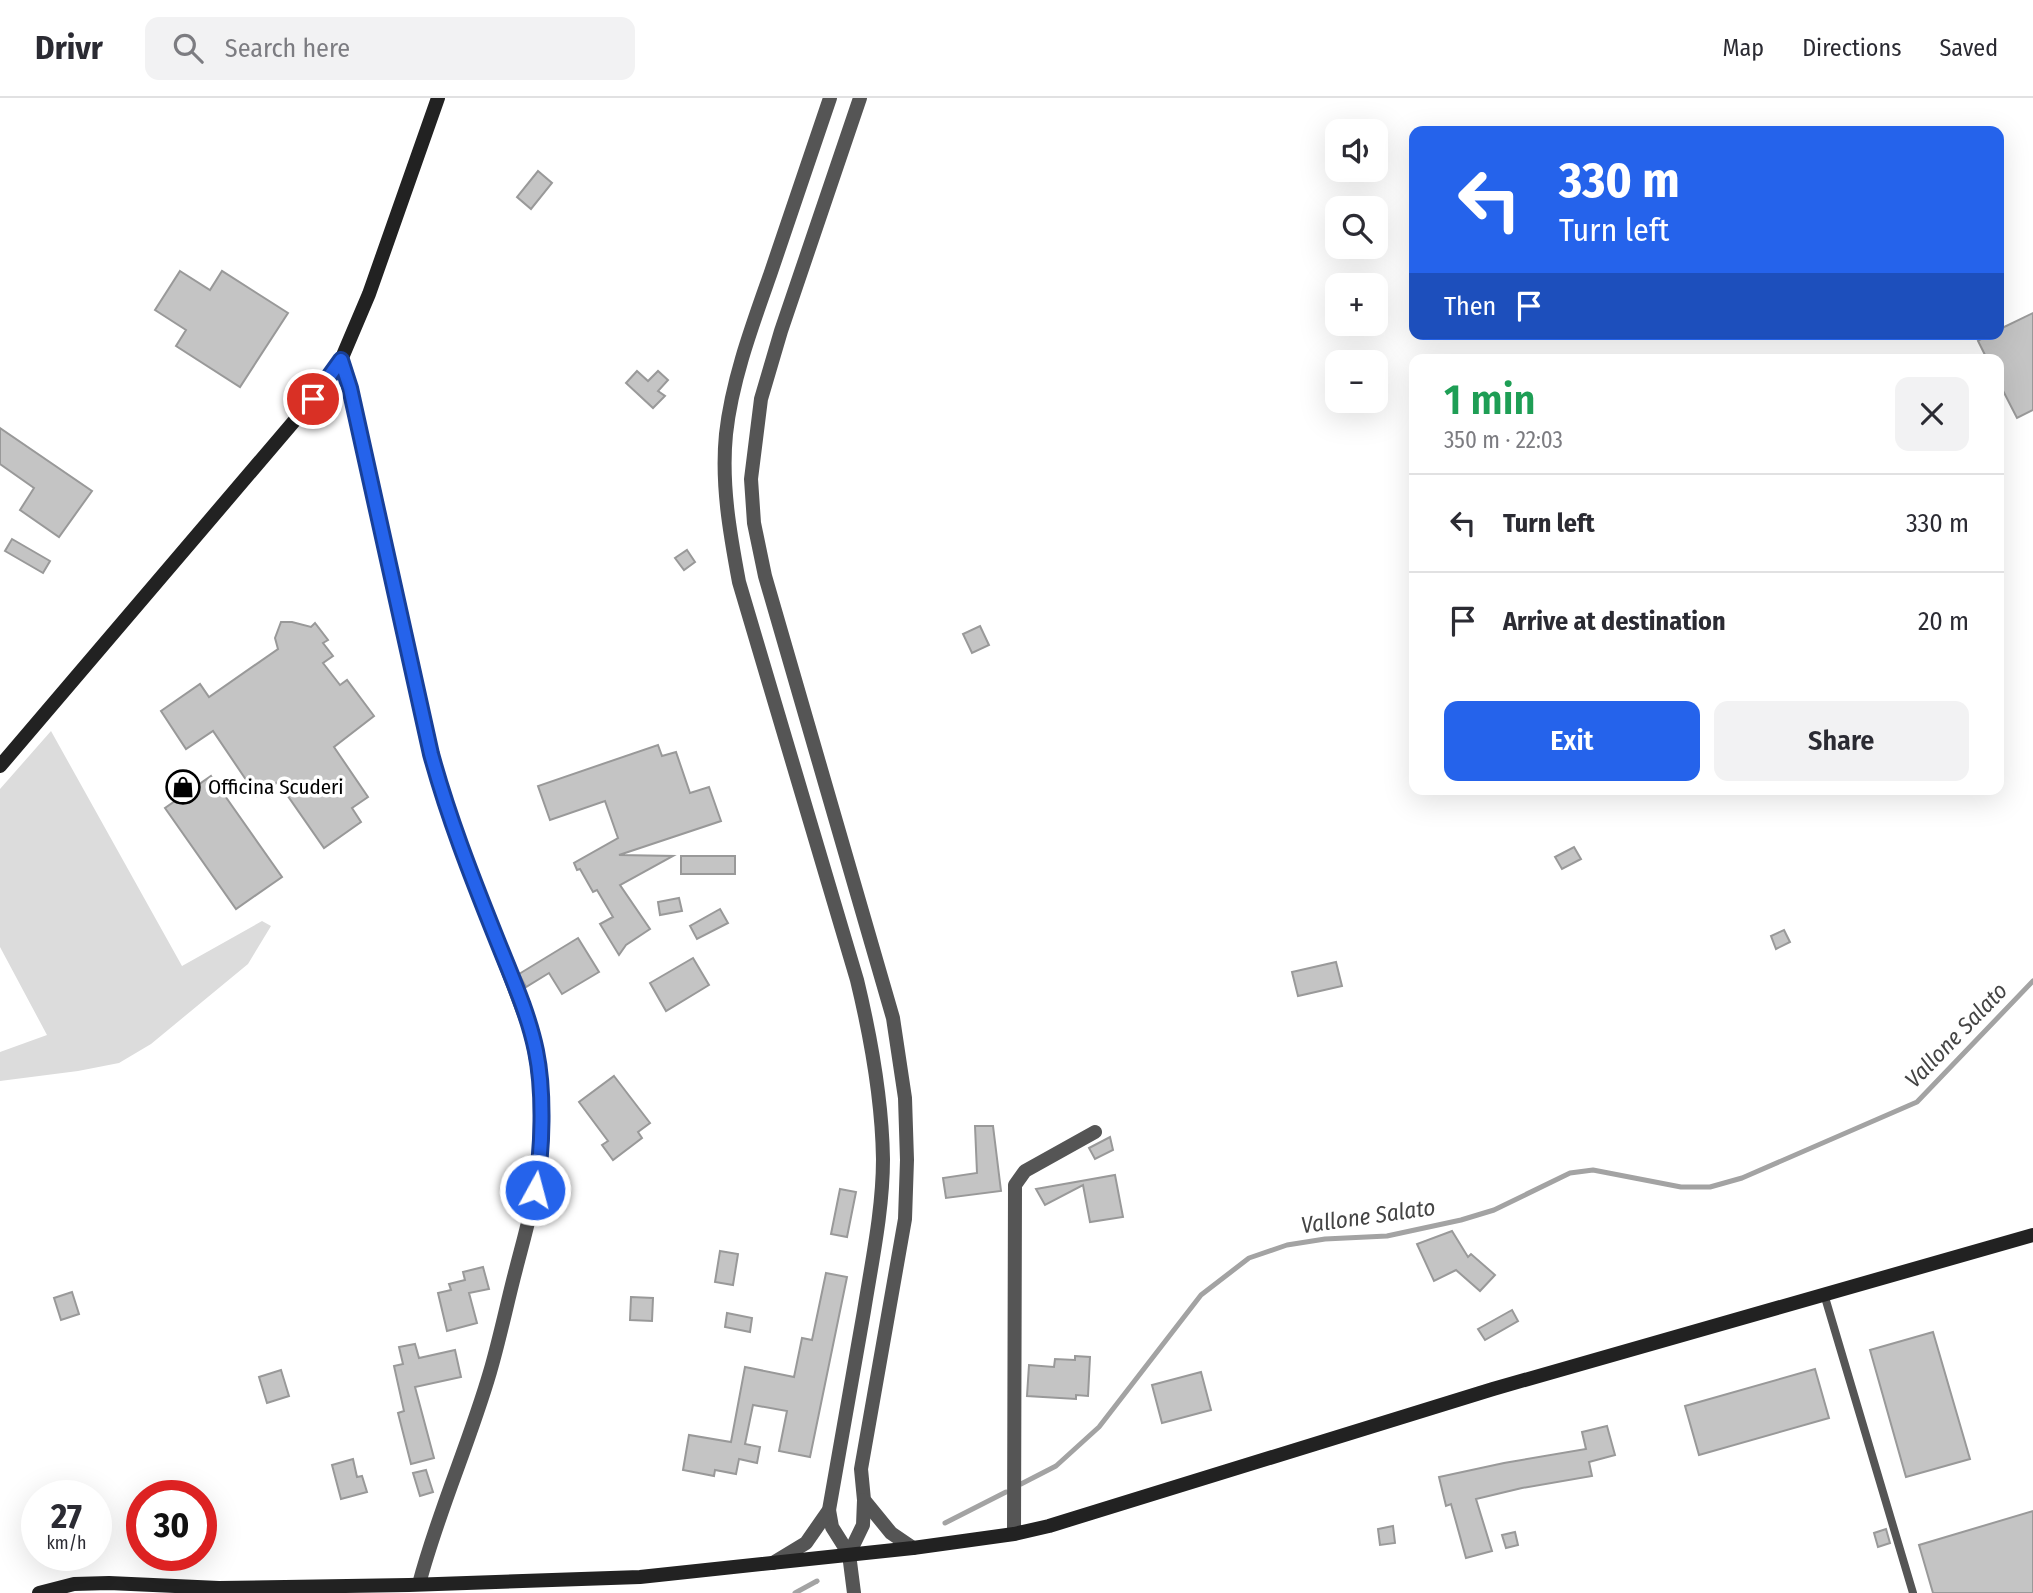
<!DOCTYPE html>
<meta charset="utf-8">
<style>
body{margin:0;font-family:"Fira Sans Condensed",sans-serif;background:#f2f2f3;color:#2b2b33;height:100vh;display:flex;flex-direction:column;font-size:26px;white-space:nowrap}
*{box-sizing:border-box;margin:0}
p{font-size:23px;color:#7c7c81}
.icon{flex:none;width:38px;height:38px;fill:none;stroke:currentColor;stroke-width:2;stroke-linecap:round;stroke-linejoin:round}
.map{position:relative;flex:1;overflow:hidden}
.side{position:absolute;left:1409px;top:256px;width:595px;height:441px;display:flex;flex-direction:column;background:#fff;border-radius:14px;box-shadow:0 7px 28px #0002}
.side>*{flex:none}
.top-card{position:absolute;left:1409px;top:28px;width:595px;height:214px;border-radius:14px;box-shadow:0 7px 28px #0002;background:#2563eb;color:#fff;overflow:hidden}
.fabs{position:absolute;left:1325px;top:21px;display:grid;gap:14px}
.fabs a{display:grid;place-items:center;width:63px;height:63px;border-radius:14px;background:#fff;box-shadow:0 7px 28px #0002;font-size:35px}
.speed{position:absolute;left:21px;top:1382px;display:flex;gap:14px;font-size:35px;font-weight:700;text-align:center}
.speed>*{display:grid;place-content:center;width:91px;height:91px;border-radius:50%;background:#fff;box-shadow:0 7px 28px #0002;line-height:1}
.speed small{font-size:18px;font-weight:400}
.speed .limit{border:10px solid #d22;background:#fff;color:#111}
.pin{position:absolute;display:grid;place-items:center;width:60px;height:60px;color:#fff;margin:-30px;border:4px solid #fff;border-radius:50%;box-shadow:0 2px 7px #0007}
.me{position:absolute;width:77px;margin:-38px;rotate:7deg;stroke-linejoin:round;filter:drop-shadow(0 0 5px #0008)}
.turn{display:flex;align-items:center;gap:24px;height:147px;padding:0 35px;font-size:32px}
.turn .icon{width:91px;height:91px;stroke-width:2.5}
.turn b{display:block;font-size:49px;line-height:60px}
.then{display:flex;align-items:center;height:66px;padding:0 35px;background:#0003;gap:14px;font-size:26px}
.round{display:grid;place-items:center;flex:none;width:74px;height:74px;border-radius:14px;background:#f2f2f3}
.overview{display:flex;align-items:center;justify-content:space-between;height:119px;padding:0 35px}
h1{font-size:42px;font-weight:600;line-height:52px;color:#1e9e55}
.primary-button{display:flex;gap:14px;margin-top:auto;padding:14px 35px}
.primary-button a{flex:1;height:80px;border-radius:14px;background:#2563eb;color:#fff;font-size:28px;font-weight:600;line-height:80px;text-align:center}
.primary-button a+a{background:#f2f2f3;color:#2b2b33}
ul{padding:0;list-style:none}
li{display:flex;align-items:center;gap:21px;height:98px;padding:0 35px;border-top:2px solid #e1e1e2}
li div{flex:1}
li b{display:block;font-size:26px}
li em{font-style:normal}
header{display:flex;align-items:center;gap:42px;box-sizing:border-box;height:98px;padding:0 35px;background:#fff;border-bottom:2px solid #e1e1e2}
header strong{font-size:33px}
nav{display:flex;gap:38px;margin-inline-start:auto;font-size:24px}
.search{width:490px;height:63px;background:#f2f2f3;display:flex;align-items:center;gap:18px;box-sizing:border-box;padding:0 24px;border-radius:14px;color:#7c7c81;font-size:26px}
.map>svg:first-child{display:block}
.green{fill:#dcdcdc}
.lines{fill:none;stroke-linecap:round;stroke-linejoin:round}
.stream{stroke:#a3a3a3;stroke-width:5}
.building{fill:#c4c4c4;stroke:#999;stroke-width:2}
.lane{stroke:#555;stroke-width:8}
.street{stroke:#555;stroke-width:14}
.secondary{stroke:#222;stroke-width:14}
.route-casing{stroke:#184099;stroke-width:18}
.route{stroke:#2563eb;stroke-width:12}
.labels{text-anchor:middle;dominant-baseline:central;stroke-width:7;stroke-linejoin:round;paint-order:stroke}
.poi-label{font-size:21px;fill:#000;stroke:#fff;text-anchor:start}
.water-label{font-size:23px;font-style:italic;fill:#444;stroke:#fff}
</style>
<header>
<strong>Drivr</strong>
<div class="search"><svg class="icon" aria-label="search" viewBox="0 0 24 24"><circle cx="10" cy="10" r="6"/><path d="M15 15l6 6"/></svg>Search here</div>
<nav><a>Map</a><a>Directions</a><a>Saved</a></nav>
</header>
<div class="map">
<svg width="2033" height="1495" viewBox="0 0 2033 1495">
<rect width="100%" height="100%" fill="#fff"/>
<polygon class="green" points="51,633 182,868 262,823 271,828 248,866 151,946 119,965 78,973 0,983 0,954 47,937 0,849 0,691"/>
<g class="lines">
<g class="stream">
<polyline points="1021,1386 1056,1368 1099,1329 1201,1197 1249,1160 1287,1147 1325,1141 1387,1138 1461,1122 1494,1112 1570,1075 1593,1072 1681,1089 1710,1089 1742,1080 1917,1004 2033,883"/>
<polyline points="945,1425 1006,1394"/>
<polyline points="795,1495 817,1483"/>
</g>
</g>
<g class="building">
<polygon points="538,73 552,85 531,111 517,99"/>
<polygon points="180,173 210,192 222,173 288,215 240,289 176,248 186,232 155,212"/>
<polygon points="2033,215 2033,312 2017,320 1998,283 1998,261 1987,261 1978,243 1990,236 1998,236 1998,232"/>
<polygon points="637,273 648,283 658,273 668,282 658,293 665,298 653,310 626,285"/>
<polygon points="0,330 92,393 59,439 20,412 34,390 0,366"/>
<polygon points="12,441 50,463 43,475 5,453"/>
<polygon points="687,452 695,464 684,472 675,460"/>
<polygon points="281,524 292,524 311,529 315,525 328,542 323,545 333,558 323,565 340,587 347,582 374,618 334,649 368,699 352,710 361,724 324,750 278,684 257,698 213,633 186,651 161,613 200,586 209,599 278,551 275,540"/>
<polygon points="980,528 989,547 972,555 963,536"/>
<polygon points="658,647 662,658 676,654 690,695 709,689 721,723 619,757 673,758 620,787 650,831 626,847 619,857 600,826 613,819 597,792 593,794 580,771 577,772 574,765 618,740 605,703 550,722 538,688"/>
<polygon points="211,678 282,779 236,811 165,710"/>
<polygon points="1574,749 1581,761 1562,771 1555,759"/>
<rect x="681" y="758" width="54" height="18"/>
<polygon points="679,800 682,813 660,817 658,804"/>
<polygon points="720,811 728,825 697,841 690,828"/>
<polygon points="1784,832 1790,844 1776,851 1771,838"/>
<polygon points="578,840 599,874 562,896 549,875 526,889 519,876"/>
<polygon points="693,860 709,887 666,913 650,885"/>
<polygon points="1336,864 1342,888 1298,898 1292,874"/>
<polygon points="614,978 650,1025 638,1034 642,1040 613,1062 602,1047 608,1043 579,1004"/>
<polygon points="975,1028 993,1028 1001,1093 946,1100 943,1080 977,1075"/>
<polygon points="1110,1039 1113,1052 1095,1061 1089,1050"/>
<polygon points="1115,1077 1123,1119 1090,1124 1083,1087 1045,1107 1036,1091"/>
<polygon points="840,1091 856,1094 847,1139 831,1136"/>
<polygon points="1452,1133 1468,1159 1471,1156 1495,1177 1480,1193 1456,1172 1434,1183 1417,1146"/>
<polygon points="720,1153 738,1156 733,1187 715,1184"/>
<polygon points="483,1169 489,1191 469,1195 477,1225 447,1233 438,1195 451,1192 449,1186 465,1182 463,1174"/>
<polygon points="826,1175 847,1179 810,1359 779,1353 787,1313 753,1307 745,1346 760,1349 757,1365 739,1361 736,1376 715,1372 714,1378 683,1372 689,1337 731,1344 745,1269 794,1279 802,1240 812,1242"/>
<polygon points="72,1194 79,1216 61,1222 54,1200"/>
<polygon points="631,1199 653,1200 652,1223 630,1222"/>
<polygon points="1512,1212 1518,1223 1485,1242 1478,1231"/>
<polygon points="727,1215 752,1220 750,1234 725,1229"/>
<polygon points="1933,1234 1970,1361 1906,1379 1870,1252"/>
<polygon points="415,1246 419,1260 455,1252 461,1279 415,1289 434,1360 411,1366 398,1315 404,1313 394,1268 403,1266 399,1249"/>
<polygon points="1075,1258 1090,1259 1088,1298 1076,1297 1076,1301 1027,1298 1029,1267 1054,1269 1055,1261 1075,1262"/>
<polygon points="1815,1271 1829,1320 1699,1357 1685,1308"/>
<polygon points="281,1272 289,1298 267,1305 259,1279"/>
<polygon points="1201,1274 1211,1312 1162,1325 1152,1287"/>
<polygon points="1607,1328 1615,1357 1589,1364 1592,1378 1522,1390 1476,1401 1492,1453 1466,1460 1451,1406 1446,1408 1439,1379 1504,1365 1586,1351 1582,1334"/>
<polygon points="353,1361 357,1379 362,1378 367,1394 341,1401 332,1367"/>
<polygon points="426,1372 433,1394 420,1398 413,1375"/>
<polygon points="2033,1413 2033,1495 1933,1495 1919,1447"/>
<polygon points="1393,1428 1395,1445 1380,1447 1378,1431"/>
<polygon points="1886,1431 1890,1445 1878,1449 1874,1435"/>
<polygon points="1515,1434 1518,1447 1506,1450 1502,1437"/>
</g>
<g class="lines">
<polyline class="lane" points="1824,1196 1913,1495"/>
<g class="street">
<polyline points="860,0 781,233 761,301 751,381 754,425 765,478 893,920 905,1000 907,1062 905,1121 861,1371 864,1402 891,1435 913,1450"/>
<path d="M341,262L350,290L431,656C456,749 496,838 529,930C541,972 545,1033 538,1077C533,1109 524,1140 516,1171C507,1205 500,1240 490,1274C469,1346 438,1414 419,1486"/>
<polyline points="829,1412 832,1429 849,1456 854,1495"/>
<polyline points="1014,1436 1015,1087 1025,1073 1095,1034"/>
<polyline points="849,1456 863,1427 864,1402"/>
<path d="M773,1465L806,1445L829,1412C840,1346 852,1280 864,1213C872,1163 883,1111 883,1061C882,1000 871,940 857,882L739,484C730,436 721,386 726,336C732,282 752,228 770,177C790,118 810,59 830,0"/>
</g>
<g class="secondary">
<polyline points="0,668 313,301 341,262 369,196 438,0"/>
<polyline points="39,1495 74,1486 109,1485 219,1490 409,1487 640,1479 913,1450 1014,1436 1049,1428 1493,1291 2033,1137"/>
</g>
</g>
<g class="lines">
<defs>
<path id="route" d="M313,301L341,262L350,290L431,656C448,718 471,777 495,837C510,875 528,914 536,953C544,992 543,1054 535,1092"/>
</defs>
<use href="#route" class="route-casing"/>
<use href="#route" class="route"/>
</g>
<defs>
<symbol id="shop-ring" viewBox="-11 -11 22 22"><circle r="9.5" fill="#fff" stroke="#000" stroke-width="1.5"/><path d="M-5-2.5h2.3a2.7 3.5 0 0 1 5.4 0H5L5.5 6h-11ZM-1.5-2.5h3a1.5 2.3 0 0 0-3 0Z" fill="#000"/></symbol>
</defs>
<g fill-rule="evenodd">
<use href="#shop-ring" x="164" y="670" width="38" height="38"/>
</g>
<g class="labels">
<g class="poi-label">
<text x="208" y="689">Officina Scuderi</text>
</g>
<g class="water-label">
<text transform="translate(1956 937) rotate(-46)">Vallone Salato</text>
<text transform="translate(1368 1118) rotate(-8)">Vallone Salato</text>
</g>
</g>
</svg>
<div class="fabs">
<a><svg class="icon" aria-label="sound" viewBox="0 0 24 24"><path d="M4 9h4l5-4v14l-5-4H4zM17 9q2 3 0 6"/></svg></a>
<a><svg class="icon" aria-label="search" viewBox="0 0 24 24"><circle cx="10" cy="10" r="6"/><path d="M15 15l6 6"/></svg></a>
<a>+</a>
<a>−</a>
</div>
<div class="speed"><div>27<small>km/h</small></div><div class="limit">30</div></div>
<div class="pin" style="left:313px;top:301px;background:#d93025"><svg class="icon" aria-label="arrive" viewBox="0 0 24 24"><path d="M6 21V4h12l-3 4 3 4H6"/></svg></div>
<svg class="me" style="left:535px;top:1092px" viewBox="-20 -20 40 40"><circle r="17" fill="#2563eb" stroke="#fff" stroke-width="3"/><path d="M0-11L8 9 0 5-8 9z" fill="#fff"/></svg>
<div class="top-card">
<div class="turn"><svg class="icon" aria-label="left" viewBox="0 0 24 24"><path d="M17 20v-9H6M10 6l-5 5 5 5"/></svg><div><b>330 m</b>Turn left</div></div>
<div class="then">Then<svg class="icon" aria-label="arrive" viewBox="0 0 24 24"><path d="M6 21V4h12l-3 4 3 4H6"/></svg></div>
</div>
<section class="side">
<div class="overview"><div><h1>1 min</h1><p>350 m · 22:03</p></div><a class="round"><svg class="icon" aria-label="close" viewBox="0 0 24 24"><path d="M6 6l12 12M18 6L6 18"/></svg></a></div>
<ul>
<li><svg class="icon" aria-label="left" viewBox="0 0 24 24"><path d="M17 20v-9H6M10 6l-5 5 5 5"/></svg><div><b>Turn left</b></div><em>330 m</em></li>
<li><svg class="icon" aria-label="arrive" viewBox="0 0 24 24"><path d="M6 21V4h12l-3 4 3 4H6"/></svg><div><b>Arrive at destination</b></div><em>20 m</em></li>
</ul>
<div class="primary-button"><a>Exit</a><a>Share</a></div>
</section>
</div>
